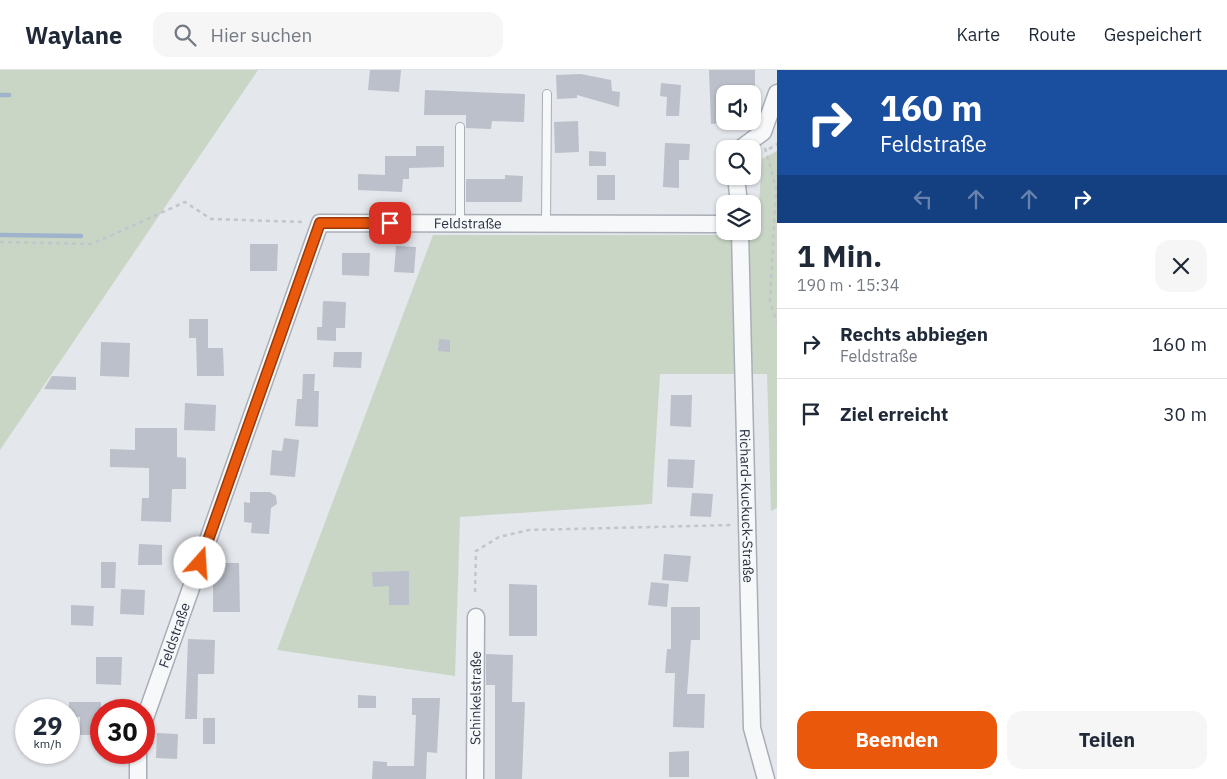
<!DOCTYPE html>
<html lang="de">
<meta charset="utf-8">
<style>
body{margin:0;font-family:"IBM Plex Sans",sans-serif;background:#f6f6f7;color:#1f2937;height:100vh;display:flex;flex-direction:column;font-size:19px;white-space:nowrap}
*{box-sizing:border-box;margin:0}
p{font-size:16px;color:#747a83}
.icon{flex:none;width:28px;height:28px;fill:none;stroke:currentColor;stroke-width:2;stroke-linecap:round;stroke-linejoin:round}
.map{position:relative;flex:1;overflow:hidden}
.panel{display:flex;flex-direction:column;background:#fff;width:450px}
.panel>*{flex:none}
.banner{background:#1a4fa0;color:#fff;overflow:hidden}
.buttons{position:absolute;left:716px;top:15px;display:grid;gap:10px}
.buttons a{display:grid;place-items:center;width:45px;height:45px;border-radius:10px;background:#fff;box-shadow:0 1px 4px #0004;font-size:25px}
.speed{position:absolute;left:15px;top:629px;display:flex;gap:10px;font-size:25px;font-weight:700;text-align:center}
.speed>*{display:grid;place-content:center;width:65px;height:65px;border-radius:50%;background:#fff;box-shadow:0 1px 4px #0004;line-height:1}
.speed small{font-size:12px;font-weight:400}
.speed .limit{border:8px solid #d22;background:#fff;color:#111}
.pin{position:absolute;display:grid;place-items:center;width:42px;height:42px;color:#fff;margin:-21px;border-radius:10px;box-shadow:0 2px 8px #0006}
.me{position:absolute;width:55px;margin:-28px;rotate:19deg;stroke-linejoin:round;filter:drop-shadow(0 0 4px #0008)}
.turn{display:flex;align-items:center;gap:18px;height:105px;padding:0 20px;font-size:22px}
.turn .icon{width:65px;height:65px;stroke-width:2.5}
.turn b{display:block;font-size:35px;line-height:42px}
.lanes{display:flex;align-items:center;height:48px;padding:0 20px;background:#0003;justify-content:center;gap:25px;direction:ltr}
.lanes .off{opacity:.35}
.round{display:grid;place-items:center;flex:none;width:52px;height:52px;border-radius:15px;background:#f6f6f7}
.headline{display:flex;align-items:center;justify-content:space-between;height:85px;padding:0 20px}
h1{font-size:30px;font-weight:700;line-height:38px}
.action{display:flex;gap:10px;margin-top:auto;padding:10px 20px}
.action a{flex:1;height:58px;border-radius:15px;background:#ea580c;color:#fff;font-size:20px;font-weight:700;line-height:58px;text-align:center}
.action a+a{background:#f6f6f7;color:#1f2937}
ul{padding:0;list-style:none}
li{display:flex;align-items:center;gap:15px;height:70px;padding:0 20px;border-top:1px solid #e0e1e3}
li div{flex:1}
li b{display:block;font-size:19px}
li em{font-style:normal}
header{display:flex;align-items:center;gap:30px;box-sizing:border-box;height:70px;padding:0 25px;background:#fff;border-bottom:1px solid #e0e1e3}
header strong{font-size:24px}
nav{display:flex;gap:28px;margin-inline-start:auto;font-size:18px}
.search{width:350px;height:45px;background:#f6f6f7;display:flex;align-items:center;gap:12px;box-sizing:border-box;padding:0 18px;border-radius:15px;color:#747a83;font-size:19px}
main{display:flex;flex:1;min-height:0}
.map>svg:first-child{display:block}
.green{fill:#c9d6c5}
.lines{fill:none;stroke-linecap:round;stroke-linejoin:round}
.stream{stroke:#9fb4cc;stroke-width:4.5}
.building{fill:#bbc0ca}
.service-casing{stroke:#a9aeb7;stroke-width:10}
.minor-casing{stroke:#a9aeb7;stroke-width:19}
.path{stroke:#c2c5cb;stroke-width:2.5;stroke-dasharray:4 4;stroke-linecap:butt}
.service{stroke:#f7f8fa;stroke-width:8}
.minor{stroke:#f7f8fa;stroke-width:16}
.route-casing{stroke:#983908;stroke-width:12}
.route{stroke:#ea580c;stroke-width:9}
.labels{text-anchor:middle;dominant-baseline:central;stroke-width:4;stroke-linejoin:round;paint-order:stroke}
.street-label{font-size:14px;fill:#2b3445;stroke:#f4f6f9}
</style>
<header>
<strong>Waylane</strong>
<div class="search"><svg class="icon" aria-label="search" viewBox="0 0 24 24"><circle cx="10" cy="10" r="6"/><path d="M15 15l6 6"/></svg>Hier suchen</div>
<nav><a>Karte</a><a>Route</a><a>Gespeichert</a></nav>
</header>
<main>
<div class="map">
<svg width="777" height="709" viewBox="0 0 777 709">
<rect width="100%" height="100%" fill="#e4e7ec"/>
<g class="green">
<polygon points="0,0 258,0 0,380"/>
<polygon points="777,81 777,438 771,441 767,304 660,304 652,434 460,447 455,606 277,580 433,165 757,165 762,89"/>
</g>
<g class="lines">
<g class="stream">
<polyline points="0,25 9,25"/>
<polyline points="0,165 81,166"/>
</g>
</g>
<g class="building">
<polygon points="370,0 401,0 399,22 368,20"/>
<polygon points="709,0 755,0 755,16 725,16 725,53 711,54"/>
<polygon points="581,4 611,10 612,21 620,22 619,37 577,25 577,28 557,29 556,5"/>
<polygon points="661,13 681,15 679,46 666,46 667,27 660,26"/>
<polygon points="425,20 525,24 524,52 492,51 491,59 466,58 466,45 424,45"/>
<polygon points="578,51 579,82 555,83 554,52"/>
<polygon points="665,73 690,74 689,90 679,90 679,118 663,117"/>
<polygon points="416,76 444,76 444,97 409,98 409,109 403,109 402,122 358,120 358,104 385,105 385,86 416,86"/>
<polygon points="589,81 606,82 606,96 589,96"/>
<polygon points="505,105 523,106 522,132 466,132 466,109 505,109"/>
<rect x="597" y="105" width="18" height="25"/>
<polygon points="250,174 278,174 277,201 250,201"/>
<polygon points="396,176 416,177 414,203 394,202"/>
<polygon points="342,183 370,183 369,206 342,205"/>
<polygon points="323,231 346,232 345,258 336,258 336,271 317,270 317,257 322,257"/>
<polygon points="189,249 208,249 208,278 223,278 224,306 197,306 196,268 189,268"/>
<polygon points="439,269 450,270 450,282 438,281"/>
<polygon points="101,272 130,273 129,307 100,306"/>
<polygon points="334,282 362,282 361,298 333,297"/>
<polygon points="303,304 315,304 314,321 319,321 318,357 295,356 297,329 302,329"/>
<polygon points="52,306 76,307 76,320 44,319"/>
<polygon points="671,325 692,325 691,357 670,356"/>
<polygon points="185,333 216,335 215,361 184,360"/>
<polygon points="135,358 177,358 177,387 186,388 186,419 172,419 171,452 141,451 142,428 149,428 149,398 110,397 110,379 135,380"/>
<polygon points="284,368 299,370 295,407 270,405 272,380 282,381"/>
<polygon points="668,389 695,390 693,418 667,417"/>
<polygon points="250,422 270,422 276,426 277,434 271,438 269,464 251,463 252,453 244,452 244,432 250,433"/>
<polygon points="692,423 713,424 711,447 690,446"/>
<polygon points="139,474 162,475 162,495 138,495"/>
<polygon points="664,484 691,486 688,512 662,510"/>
<polygon points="101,492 116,492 115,518 101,518"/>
<polygon points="213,493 239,493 240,542 213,542"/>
<polygon points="409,501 409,535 389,535 389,516 373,517 372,502"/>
<polygon points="651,512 669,514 667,537 648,535"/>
<polygon points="509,514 537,515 537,566 509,566"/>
<polygon points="121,519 145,520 144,545 120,544"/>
<polygon points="71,535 94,536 93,556 71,555"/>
<polygon points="671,537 700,537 700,570 691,570 687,624 705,624 704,658 673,657 675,603 665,603 667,579 671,579"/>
<polygon points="188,569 215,570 214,604 198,604 197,649 185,649"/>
<polygon points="486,584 513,585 512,632 525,632 522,709 495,709 495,615 486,615"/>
<polygon points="96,587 122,587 121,615 96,614"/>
<polygon points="358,625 376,626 376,638 358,638"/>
<polygon points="412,628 440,628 437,683 427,682 426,709 372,709 373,691 387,692 387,696 414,696 416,645 412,645"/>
<polygon points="69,632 101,632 101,665 80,665 80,647 69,647"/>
<rect x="203" y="648" width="12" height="26"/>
<polygon points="157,663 178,664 177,689 156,688"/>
<polygon points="689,681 689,707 669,707 669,682"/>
</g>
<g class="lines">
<defs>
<g id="service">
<polyline points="460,57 460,153"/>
<polyline points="546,153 547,24"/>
</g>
<g id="minor">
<polyline points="740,79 763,62 777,23"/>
<polyline points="736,106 739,134"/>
<path id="s1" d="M740,161L752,658L766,709"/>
<path id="s2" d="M144,651L320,153L725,154"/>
<polyline points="138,682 138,709"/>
<path id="s3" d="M475,709L476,547"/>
</g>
</defs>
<use href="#service" class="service-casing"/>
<use href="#minor" class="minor-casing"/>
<g class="path">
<polyline points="765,78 776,118 770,232 777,253"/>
<polyline points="769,79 777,74"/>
<polyline points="0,172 92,174 185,132 211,149 304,152"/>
<polyline points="475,522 476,481 499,467 529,460 733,455"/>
</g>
<use href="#service" class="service"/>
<use href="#minor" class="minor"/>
</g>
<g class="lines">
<defs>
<polyline id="route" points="200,493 320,153 390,153"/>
</defs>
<use href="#route" class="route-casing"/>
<use href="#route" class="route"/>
</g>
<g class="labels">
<g class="street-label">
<text stroke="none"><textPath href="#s2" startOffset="676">Feldstraße</textPath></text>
<text stroke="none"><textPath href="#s1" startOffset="275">Richard-Kuckuck-Straße</textPath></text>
<text stroke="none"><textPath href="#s2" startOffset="91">Feldstraße</textPath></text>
<text stroke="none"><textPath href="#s3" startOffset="81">Schinkelstraße</textPath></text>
</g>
</g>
</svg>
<div class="buttons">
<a><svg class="icon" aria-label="sound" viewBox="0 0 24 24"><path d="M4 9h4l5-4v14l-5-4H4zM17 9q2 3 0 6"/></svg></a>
<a><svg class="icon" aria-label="search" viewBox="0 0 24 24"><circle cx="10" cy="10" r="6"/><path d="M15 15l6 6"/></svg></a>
<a><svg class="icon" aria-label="layers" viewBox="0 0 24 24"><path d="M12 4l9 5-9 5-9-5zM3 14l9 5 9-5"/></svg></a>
</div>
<div class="speed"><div>29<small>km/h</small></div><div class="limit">30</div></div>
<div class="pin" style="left:390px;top:153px;background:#d93025"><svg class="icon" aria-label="arrive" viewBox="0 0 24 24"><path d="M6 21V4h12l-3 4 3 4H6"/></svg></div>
<svg class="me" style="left:200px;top:493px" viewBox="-20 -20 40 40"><circle r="19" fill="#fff"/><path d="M0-13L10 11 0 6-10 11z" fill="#ea580c"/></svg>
</div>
<section class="panel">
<div class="banner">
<div class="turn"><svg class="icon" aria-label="right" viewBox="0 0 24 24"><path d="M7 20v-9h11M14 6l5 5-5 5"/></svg><div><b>160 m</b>Feldstraße</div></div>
<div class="lanes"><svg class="icon off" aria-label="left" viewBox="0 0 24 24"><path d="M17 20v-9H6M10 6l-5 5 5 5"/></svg><svg class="icon off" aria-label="ahead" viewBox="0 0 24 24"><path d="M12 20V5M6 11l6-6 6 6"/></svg><svg class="icon off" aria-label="ahead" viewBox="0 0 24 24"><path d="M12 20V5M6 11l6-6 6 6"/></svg><svg class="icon" aria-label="right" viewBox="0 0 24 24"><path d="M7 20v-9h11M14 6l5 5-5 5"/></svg></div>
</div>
<div class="headline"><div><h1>1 Min.</h1><p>190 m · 15:34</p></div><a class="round"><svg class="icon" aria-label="close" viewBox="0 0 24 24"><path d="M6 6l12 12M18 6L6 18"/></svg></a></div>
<ul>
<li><svg class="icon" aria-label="right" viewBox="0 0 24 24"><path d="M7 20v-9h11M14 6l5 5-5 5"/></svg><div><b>Rechts abbiegen</b><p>Feldstraße</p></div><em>160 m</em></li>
<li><svg class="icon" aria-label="arrive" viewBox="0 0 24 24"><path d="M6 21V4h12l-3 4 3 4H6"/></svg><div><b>Ziel erreicht</b></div><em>30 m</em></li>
</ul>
<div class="action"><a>Beenden</a><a>Teilen</a></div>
</section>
</main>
